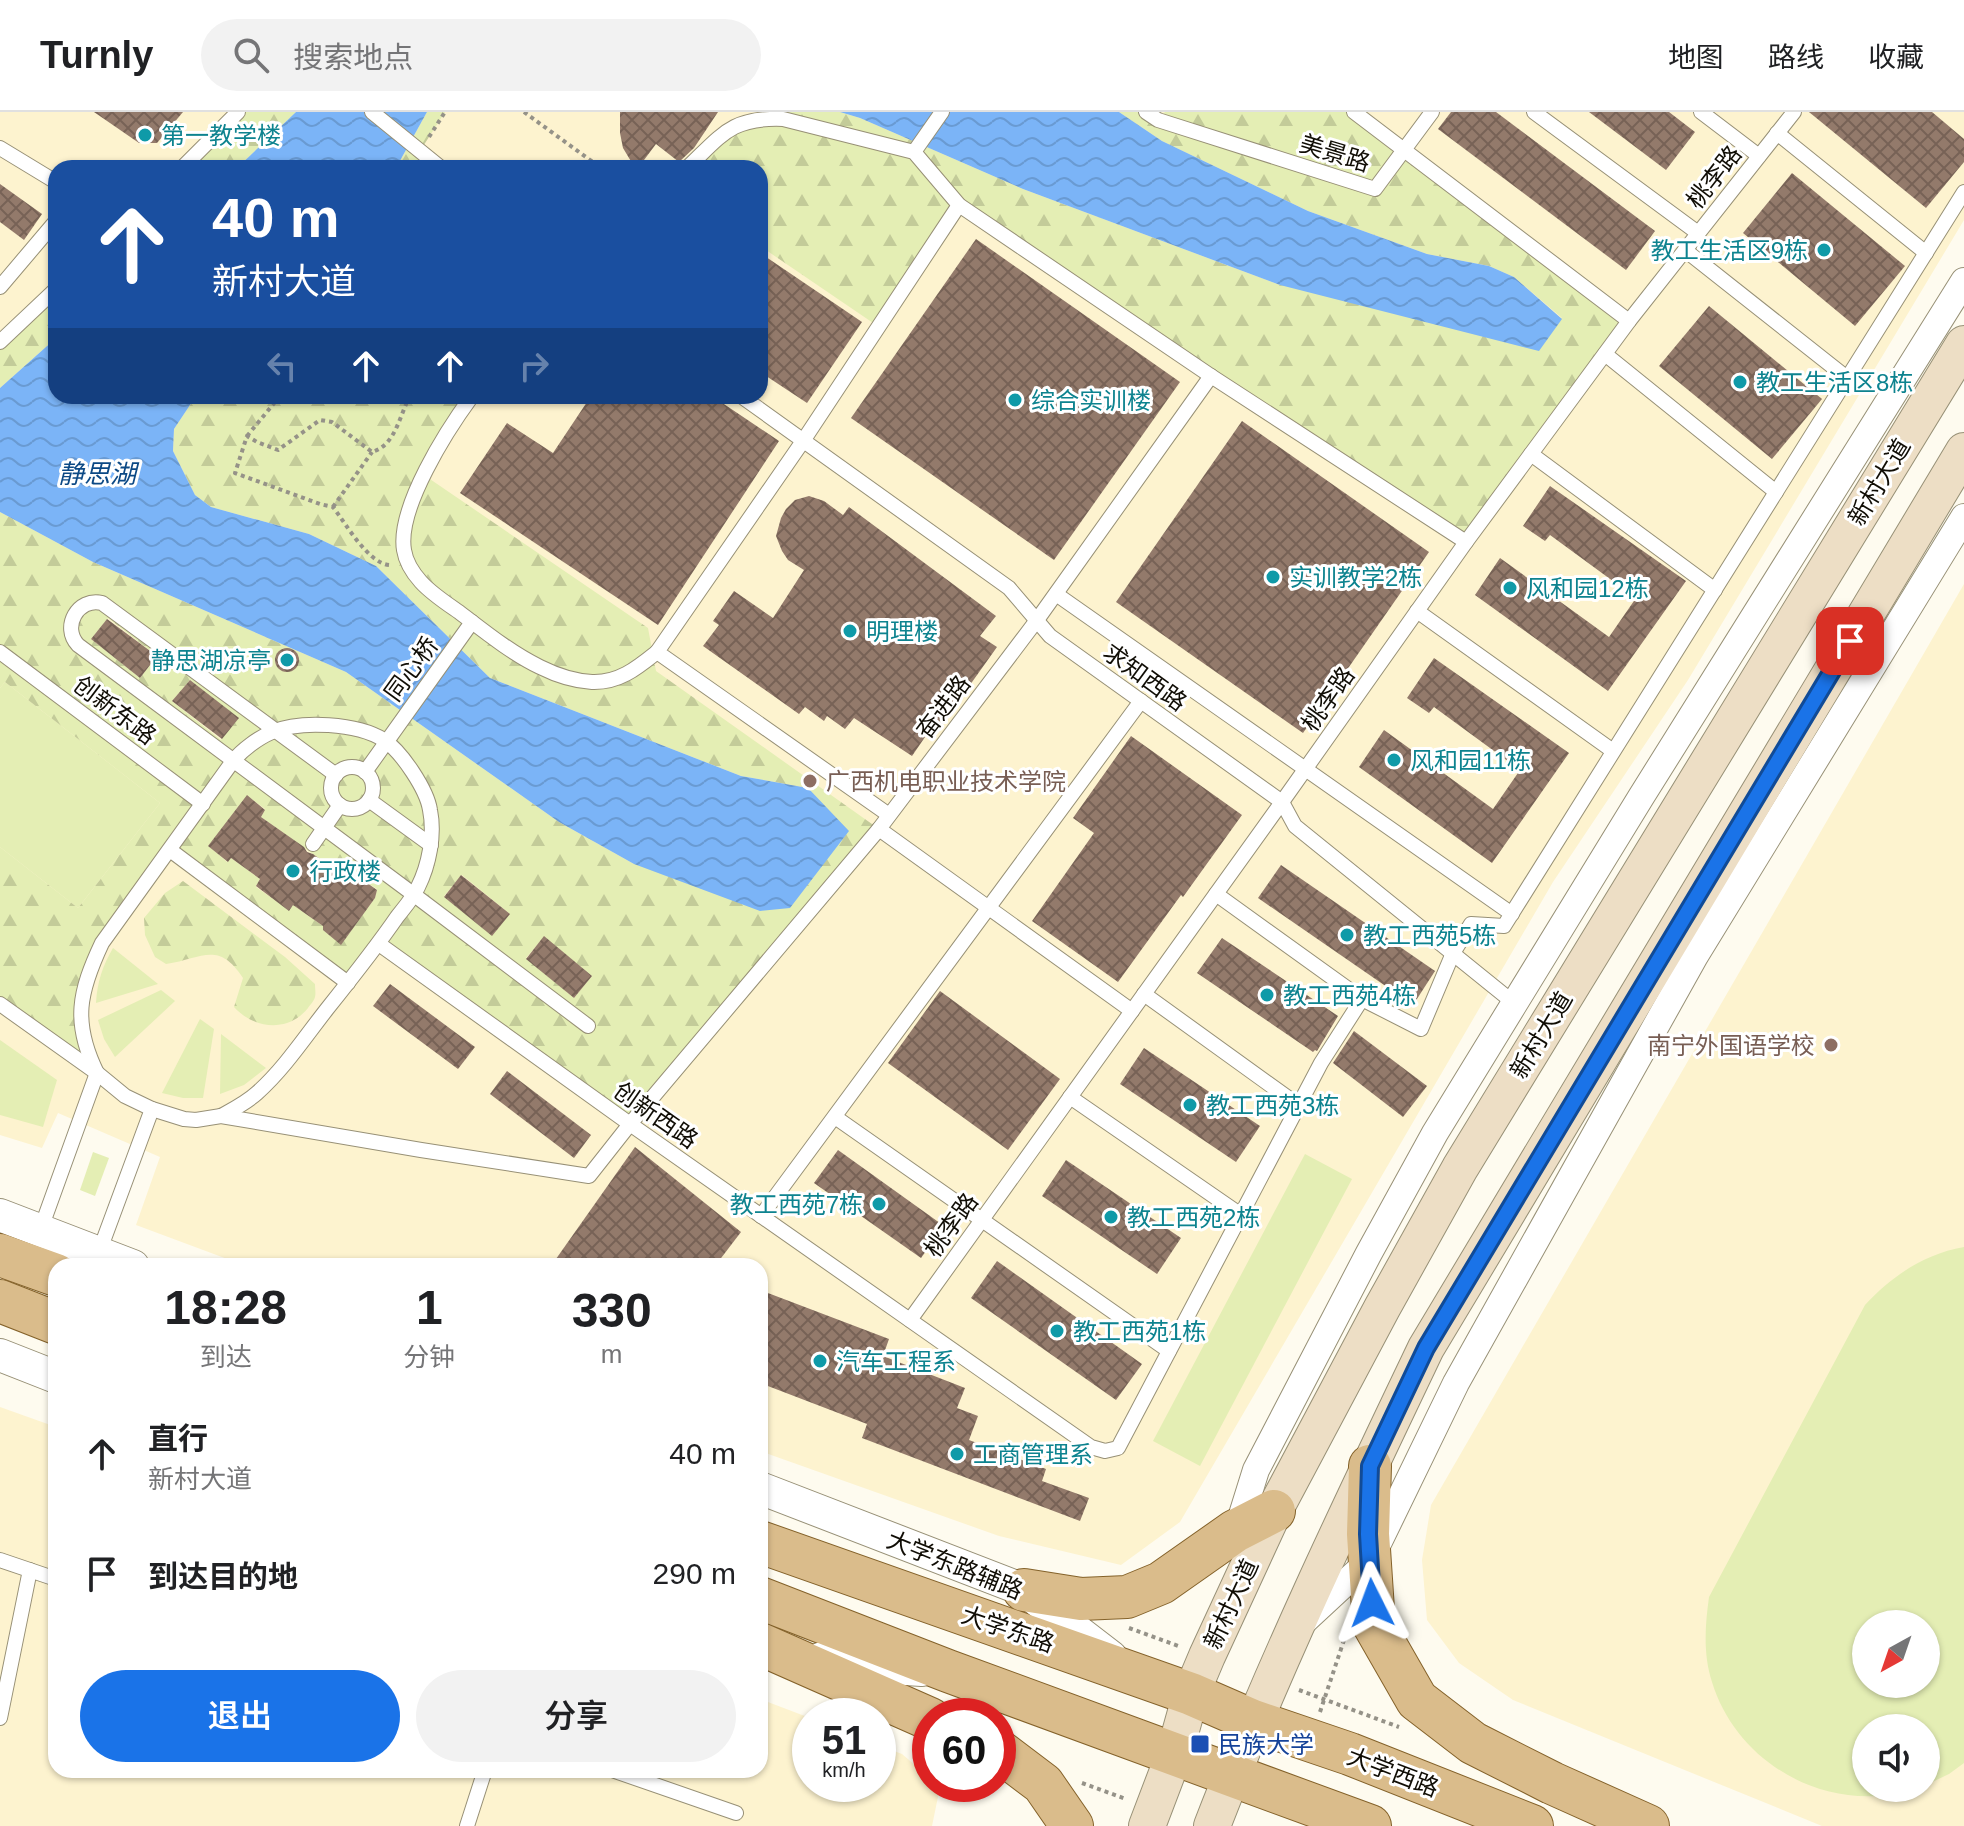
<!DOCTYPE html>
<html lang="zh">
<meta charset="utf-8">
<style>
body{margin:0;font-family:Arial,"Noto Sans SC",sans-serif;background:#f2f2f2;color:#202124;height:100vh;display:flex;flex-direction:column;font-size:30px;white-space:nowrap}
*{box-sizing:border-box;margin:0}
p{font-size:26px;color:#757577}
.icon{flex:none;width:44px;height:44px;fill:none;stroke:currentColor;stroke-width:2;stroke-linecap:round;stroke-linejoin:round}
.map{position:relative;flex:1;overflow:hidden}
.panel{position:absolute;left:48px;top:1146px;width:720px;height:520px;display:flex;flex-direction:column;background:#fff;border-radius:24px;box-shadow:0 2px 6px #0004}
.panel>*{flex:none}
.guide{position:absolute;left:48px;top:48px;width:720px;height:244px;border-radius:24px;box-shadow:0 2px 6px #0004;background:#1a4fa0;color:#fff;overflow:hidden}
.needle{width:52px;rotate:220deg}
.buttons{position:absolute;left:1852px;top:1498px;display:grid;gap:16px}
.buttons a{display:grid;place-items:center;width:88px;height:88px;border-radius:50%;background:#fff;box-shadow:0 2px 6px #0004;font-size:40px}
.speed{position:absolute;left:792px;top:1586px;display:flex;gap:16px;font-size:40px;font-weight:700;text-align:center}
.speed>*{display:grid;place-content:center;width:104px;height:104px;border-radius:50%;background:#fff;box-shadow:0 2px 6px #0004;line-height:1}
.speed small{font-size:20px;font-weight:400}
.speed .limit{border:12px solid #d22;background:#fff;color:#111}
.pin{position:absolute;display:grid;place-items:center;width:68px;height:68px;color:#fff;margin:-34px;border-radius:16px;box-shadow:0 4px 12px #0006}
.me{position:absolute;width:88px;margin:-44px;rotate:357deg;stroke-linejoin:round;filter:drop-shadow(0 0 6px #0008)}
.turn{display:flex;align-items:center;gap:28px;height:168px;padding:0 32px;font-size:36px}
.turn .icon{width:104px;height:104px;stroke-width:2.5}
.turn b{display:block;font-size:56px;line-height:68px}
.lanes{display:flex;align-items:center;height:76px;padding:0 32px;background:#0003;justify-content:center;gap:40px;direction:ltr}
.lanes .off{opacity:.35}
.eta{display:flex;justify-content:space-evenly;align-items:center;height:136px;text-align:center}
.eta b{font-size:48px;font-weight:600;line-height:56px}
.cta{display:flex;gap:16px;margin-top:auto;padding:16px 32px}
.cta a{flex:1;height:92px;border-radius:48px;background:#1a73e8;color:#fff;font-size:32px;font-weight:600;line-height:92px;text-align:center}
.cta a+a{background:#f2f2f2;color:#202124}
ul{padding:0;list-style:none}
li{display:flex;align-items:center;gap:24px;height:120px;padding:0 32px}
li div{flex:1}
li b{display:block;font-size:30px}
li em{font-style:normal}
header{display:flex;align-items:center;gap:48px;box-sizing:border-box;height:112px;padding:0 40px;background:#fff;border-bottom:2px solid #e0e0e0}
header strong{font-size:38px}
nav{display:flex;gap:44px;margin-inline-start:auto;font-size:28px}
.search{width:560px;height:72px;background:#f2f2f2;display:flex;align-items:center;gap:20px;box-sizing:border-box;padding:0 28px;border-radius:44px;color:#757577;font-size:30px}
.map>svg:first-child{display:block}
.built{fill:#fdf3cf;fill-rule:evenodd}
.green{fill:#e4eeb4;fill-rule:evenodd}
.forest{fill:url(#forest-firs);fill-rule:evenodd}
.water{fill:url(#water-waves)}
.building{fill:url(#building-cross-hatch)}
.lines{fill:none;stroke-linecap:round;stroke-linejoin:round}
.service-casing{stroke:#979076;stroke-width:16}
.minor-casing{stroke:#979076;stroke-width:28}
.tertiary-casing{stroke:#979076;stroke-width:34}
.secondary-casing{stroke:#979076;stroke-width:38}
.primary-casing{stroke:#84622a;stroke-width:44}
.path{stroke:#959288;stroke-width:4;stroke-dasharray:4 4;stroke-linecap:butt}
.service{stroke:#fff;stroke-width:14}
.minor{stroke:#fff;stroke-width:26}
.tertiary{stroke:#fff;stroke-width:32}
.secondary{stroke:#eddec5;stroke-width:36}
.primary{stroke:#dabc8b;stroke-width:42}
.route-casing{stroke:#114b97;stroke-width:20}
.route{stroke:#1a73e8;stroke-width:14}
.culture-dot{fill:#0f9aa8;stroke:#fff;stroke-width:3}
.education-dot{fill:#8d6e63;stroke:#fff;stroke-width:3}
.transit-dot{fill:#1a4fb4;stroke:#fff;stroke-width:3}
.labels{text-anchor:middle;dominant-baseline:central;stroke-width:6;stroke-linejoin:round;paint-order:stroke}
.culture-label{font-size:24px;fill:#0d838f;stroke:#fff;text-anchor:start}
.street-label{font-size:24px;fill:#100d05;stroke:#fff}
.education-label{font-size:24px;fill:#785e54;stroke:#fff;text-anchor:start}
.transit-label{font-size:24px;fill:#164399;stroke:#fff;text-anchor:start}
.water-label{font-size:26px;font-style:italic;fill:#0c4985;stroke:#fff}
</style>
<header>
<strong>Turnly</strong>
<div class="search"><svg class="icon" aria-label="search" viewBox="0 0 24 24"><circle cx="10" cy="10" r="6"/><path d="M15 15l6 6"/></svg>搜索地点</div>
<nav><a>地图</a><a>路线</a><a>收藏</a></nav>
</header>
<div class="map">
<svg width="1964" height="1714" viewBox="0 0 1964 1714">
<defs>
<pattern id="forest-firs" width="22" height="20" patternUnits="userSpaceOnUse" patternTransform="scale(2)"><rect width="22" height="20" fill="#e4eeb4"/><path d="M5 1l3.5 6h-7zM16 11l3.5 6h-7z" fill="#c3cb99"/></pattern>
<pattern id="water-waves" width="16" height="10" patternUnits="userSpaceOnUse" patternTransform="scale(2)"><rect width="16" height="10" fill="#7bb4f7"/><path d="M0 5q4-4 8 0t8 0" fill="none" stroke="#699ad2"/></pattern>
<pattern id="building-cross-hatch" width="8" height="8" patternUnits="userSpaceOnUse" patternTransform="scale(2)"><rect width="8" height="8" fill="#937a6b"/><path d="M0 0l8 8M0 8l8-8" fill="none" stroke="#776256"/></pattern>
</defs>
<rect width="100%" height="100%" fill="#fefbef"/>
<g class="built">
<path d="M0,0H1964V108L1688,568L1553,770L1180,1410L1121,1453L999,1424L760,1339V1154H246L136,1113L160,1045L58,1001L42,1036L0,1023ZM56,56H760V284H56Z"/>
<path d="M1964,472V1714H1822L1513,1588L1459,1551L1427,1508L1422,1448L1431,1393ZM1866,1512H1926V1572H1866ZM1866,1616H1926V1676H1866Z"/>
<polygon points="0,1295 56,1315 56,1658 760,1658 760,1587 810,1606 810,1672 878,1672 878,1633 902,1642 930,1666 930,1672 937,1672 940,1675 932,1714 0,1714"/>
</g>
<g class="green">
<polygon points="5,570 160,691 78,796 0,735 0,576"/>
<path d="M113,836L158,872L96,891C97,870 103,853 113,836Z"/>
<polygon points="161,878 175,889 115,945 104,927 98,908"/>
<polygon points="200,907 214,917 203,986 183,986 162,981"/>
<polygon points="221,922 266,956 244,973 220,982"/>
<polygon points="0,928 57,968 43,1015 0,1003"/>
<polygon points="93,1040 109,1046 95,1084 80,1078"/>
<polygon points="1305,1042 1352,1067 1200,1354 1153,1329"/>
<path d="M1964,1135V1651L1949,1662L1926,1673V1616H1866V1676H1917C1833,1705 1738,1655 1712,1570C1703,1542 1705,1514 1709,1485L1865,1193C1892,1164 1924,1142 1964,1135ZM1866,1512H1926V1572H1866Z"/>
</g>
<g class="forest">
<polygon points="238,0 296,0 237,56 182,56"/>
<polygon points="427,0 445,0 420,39 421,56 396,56"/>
<polygon points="770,0 840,0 860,6 1023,77 1280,173 1562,206 1514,165 1489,154 1427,142 1308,99 1162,29 1119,0 1146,0 1158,8 1165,0 1354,0 1629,209 1466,430 960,93 879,215 760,134 760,56 687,56 724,20 781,6"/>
<polygon points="56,177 56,226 0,276 0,230"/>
<path d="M196,284H472L424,363L648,516L656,559L879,717L630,1012L379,832L348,871L170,738L102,831L81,901L97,961L0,892V735L78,796L160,691L5,570L0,576V400L93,450L346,560L559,710L634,752L808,676L741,664L490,566L376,454L309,422L211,395L195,383L173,339L174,317ZM108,506L157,544L140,566L91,527ZM190,568L238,606L221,628L172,589ZM249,685L265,697L261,705L355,772L363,768L377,777L375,786L341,832L323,818V814L293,793L289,798L256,775L260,767L231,746L227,750L209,734L244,687ZM462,763L510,802L492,823L444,784ZM544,825L592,864L574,886L526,846Z"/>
<path d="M183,769L285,845L315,872C315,877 316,881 315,885C314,889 310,893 308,896C288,921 254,917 234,895L243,866C218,828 202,847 166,852L155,845L145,823L144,806L165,781Z"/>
</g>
<g class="water">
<polygon points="296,0 427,0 396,56 237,56"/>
<polygon points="840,0 1119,0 1162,29 1308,99 1427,142 1489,154 1514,165 1562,207 1539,239 1280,173 1023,77 860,6"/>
<polygon points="56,226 56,284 196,284 174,317 173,339 195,383 211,395 309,422 376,454 490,566 741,664 808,676 849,719 790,796 760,799 634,752 559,710 346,560 93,450 0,400 0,276"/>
</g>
<g class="building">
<polygon points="94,0 183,0 157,31 139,31"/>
<polygon points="620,0 718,0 694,36 679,50 656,32 638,56 635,56 623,36 620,21"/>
<polygon points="1451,0 1496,0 1655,119 1626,158 1438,17"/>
<polygon points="1589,0 1669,0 1695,20 1666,58"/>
<polygon points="1809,0 1932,0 1964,27 1964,50 1926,96"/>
<polygon points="1792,61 1905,154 1855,214 1743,121"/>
<polygon points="0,72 42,102 24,128 0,110"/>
<polygon points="976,127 1180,270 1054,448 851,306"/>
<polygon points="760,141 862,210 807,291 760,260"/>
<polygon points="1709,194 1822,287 1772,347 1659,254"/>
<polygon points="591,284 712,284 779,329 658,513 460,381 507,311 553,341"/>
<polygon points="1242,309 1429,440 1303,621 1116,490"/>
<polygon points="1550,374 1686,469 1608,579 1475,483 1500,446 1609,525 1636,486 1550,423 1545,429 1523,414"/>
<polygon points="809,384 824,389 843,403 849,395 996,504 980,524 997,535 940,615 934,612 912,644 854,606 845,617 827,604 824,609 805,595 799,602 703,534 719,513 713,509 734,479 773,506 804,458 788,448 782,439 776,424 781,406 786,397 795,388"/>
<polygon points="107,507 157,544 140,566 91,527"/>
<circle cx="287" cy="548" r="12"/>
<polygon points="1434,546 1569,641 1492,751 1359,655 1384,618 1493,697 1520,658 1434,595 1429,601 1407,586"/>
<polygon points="190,568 239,606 222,627 172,589"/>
<polygon points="1131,624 1242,703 1183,785 1181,783 1118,870 1032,809 1094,721 1073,706"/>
<polygon points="247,683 265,698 261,705 304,735 307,740 313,742 355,772 363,768 377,778 375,786 341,833 323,818 323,814 293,793 289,799 256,774 260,767 231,746 228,750 208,734"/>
<polygon points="1281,753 1435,859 1413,893 1258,786"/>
<polygon points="461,763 510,802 492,824 444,785"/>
<polygon points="544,824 592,864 574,886 526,847"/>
<polygon points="1222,826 1338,904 1317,939 1315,938 1313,940 1197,861"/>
<polygon points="390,872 475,935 458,957 373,894"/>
<polygon points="940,879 1060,967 1008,1038 888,951"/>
<polygon points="1354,919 1427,974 1403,1005 1333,951"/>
<polygon points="1144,936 1260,1014 1236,1050 1120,972"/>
<polygon points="507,959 591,1023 574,1046 490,982"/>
<polygon points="635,1035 741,1120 715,1154 551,1154"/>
<polygon points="838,1038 944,1114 921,1146 814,1071"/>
<polygon points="1066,1048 1181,1126 1157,1162 1042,1084"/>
<polygon points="997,1149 1142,1252 1116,1288 971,1186"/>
<polygon points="760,1178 889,1227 883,1244 965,1276 957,1296 978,1304 969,1328 1046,1357 1042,1369 1089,1386 1080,1409 862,1326 867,1312 760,1271"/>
</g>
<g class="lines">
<defs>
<g id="service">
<polyline points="372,0 441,56"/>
<polyline points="1146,0 1158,8 1375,77 1432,0"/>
<polyline points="1354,0 1629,209"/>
<polyline points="1534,0 1698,121"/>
<polyline points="1701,0 1759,44"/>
<polyline points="1777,21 1926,141"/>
<polyline points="0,36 56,70"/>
<polyline points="914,40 942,0"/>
<polyline points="182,56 238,0"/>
<path d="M687,56C722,23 731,5 783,7L914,40L959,93L1211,264L1466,430"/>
<polyline points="1685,138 1847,266"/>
<polyline points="0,175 56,109"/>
<polyline points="0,230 56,177"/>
<polyline points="1605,242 1776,380"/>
<path d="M472,284C447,318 397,396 404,438C406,451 412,460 421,470C432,482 446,491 459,500C484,519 511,541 540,555C556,563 574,569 592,570C619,571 637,556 657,540"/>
<polyline points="741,284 1009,476 1050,524 1282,690 1295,714 1514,891"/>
<polyline points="1531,342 1715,478"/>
<polyline points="1056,482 1512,802"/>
<polyline points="1417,499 1613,639"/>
<polyline points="0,540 203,692"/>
<circle cx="352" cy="676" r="21"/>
<polyline points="365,660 472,510"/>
<path d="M336,663L102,491C78,485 61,515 78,533L413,782L588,914"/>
<polyline points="369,688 431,733"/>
<polyline points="889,703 657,540 803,329 959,93"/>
<polyline points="879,717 1132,899"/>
<polyline points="313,732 340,693"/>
<polyline points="170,738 348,871"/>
<polyline points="1216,782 1362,887"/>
<polyline points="379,832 630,1012 1091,1335 1105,1339 1118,1336 1321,951 1362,887 1421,917 1453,841 1471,812 1504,814 1964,80"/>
<polyline points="1144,882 1298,993"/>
<polyline points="0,892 97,961 125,984 152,997 184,1007 196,1008 221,1004 421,1038 589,1064 630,1012 879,717 1037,508 1211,264"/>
<polyline points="1070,985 1241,1103"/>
<polyline points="835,1005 1169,1239"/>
<polyline points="761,1104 1141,589"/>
<path d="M40,1119L97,961C72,910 79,880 102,831L233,649C242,638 258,626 272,620C301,608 357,611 384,628C402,640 427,678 430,698C435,723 429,753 418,775C413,786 404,796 397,805C375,837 351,867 327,897C305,925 284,957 257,981C246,991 234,997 221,1004"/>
<polyline points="98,1143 152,997"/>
<polyline points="910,1208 1282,690 1466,430 1629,209 1794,0"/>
<polyline points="0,1448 56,1467"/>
<polyline points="0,1606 30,1458"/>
<polyline points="612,1658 736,1701"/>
<polyline points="467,1714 485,1658"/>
</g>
<g id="minor">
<polyline points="1236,1422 1256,1358 1369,1141 1435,1021 1641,685 1964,169"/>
<polyline points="1303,1510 1370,1448 1456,1271 1695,844 1964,405"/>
</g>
<g id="tertiary">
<polyline points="0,1103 133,1154"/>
<polyline points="0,1243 56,1265"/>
<polyline points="760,1376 1024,1478 1111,1545"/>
<polyline points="822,1546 859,1554 922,1558"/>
</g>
<g id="secondary">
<polyline points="1147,1714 1174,1643 1191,1582 1207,1544 1274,1399 1382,1196 1460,1056 1964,232"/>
<path d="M1212,1714C1275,1551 1351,1393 1426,1236L1964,339"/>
</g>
<g id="primary">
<polyline points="0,1143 56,1163"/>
<polyline points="0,1189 56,1211"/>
<polyline points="1370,1354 1368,1422 1374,1513 1417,1588 1473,1631 1552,1671 1648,1714"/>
<polyline points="760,1430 1191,1582 1253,1609 1350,1642 1532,1714"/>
<polyline points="1024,1478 1081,1487 1127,1485 1161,1471 1235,1419 1274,1399"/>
<polyline points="760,1486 948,1559 1370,1714"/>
<polyline points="760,1532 930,1607"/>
<polyline points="998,1638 1043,1672 1072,1714"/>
</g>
</defs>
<use href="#service" class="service-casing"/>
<use href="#minor" class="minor-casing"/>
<use href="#tertiary" class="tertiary-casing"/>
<use href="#secondary" class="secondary-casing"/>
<use href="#primary" class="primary-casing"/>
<g class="path">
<polyline points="524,0 601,56"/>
<polyline points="429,25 445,0"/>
<polyline points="247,324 280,284"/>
<polyline points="333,395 372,340"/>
<path d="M389,453C368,451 346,412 333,395L320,392L235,361L247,324L257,330L278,338L320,308L332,310L372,340C396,333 399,304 410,284"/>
<polyline points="1129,1516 1181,1535"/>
<polyline points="1299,1578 1399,1615"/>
<polyline points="1320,1600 1345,1525"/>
<polyline points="1082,1671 1126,1687"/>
</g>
<use href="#service" class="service"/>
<use href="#minor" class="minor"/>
<use href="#tertiary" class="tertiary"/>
<use href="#secondary" class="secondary"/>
<use href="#primary" class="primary"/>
</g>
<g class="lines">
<defs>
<polyline id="route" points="1372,1491 1368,1422 1370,1354 1426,1236 1850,529"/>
</defs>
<use href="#route" class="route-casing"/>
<use href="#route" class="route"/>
</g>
<g class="culture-dot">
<circle cx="145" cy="23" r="8"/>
<circle cx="1824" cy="138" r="8"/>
<circle cx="1740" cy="270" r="8"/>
<circle cx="1015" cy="288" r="8"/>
<circle cx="1273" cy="465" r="8"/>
<circle cx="1510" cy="476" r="8"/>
<circle cx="850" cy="519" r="8"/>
<circle cx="287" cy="548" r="8"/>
<circle cx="1394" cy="648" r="8"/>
<circle cx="293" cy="759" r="8"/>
<circle cx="1347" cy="823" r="8"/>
<circle cx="1267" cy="883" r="8"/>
<circle cx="1190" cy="993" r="8"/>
<circle cx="879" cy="1092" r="8"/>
<circle cx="1111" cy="1105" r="8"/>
<circle cx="1057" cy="1219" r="8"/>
<circle cx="820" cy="1249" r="8"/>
<circle cx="957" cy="1342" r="8"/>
</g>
<g class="education-dot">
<circle cx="810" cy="669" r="8"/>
<circle cx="1831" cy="933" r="8"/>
</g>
<rect class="transit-dot" x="1190" y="1622" width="20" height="20" rx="4"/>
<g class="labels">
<g class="culture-label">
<text x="161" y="23">第一教学楼</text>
<text x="1808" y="138" text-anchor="end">教工生活区9栋</text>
<text x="1756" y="270">教工生活区8栋</text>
<text x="1031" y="288">综合实训楼</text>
<text x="1289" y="465">实训教学2栋</text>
<text x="1526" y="476">风和园12栋</text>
<text x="866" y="519">明理楼</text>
<text x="271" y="548" text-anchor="end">静思湖凉亭</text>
<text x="1410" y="648">风和园11栋</text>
<text x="309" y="759">行政楼</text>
<text x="1363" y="823">教工西苑5栋</text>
<text x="1283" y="883">教工西苑4栋</text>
<text x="1206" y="993">教工西苑3栋</text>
<text x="863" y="1092" text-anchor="end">教工西苑7栋</text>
<text x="1127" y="1105">教工西苑2栋</text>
<text x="1073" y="1219">教工西苑1栋</text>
<text x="836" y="1249">汽车工程系</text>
<text x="973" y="1342">工商管理系</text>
</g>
<g class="street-label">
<text transform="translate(1335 41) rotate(17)">美景路</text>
<text transform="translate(1714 65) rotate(-52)">桃李路</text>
<text transform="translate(1879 370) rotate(-59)">新村大道</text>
<text transform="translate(411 557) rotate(-54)">同心桥</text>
<text transform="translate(1145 565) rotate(36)">求知西路</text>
<text transform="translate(1328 587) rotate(-55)">桃李路</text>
<text transform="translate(943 595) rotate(-53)">奋进路</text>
<text transform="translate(115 598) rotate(37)">创新东路</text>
<text transform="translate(1541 923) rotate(-59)">新村大道</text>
<text transform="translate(656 1003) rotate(35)">创新西路</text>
<text transform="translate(951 1113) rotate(-54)">桃李路</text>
<text transform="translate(955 1453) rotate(22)">大学东路辅路</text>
<text transform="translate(1231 1492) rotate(-65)">新村大道</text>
<text transform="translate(1008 1517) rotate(19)">大学东路</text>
<text transform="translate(1393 1660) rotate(21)">大学西路</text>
</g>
<g class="education-label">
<text x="826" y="669">广西机电职业技术学院</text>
<text x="1815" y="933" text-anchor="end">南宁外国语学校</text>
</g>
<g class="transit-label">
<text x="1218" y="1632">民族大学</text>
</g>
<g class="water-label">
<text x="97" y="362">静思湖</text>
</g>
</g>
</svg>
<div class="buttons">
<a><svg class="needle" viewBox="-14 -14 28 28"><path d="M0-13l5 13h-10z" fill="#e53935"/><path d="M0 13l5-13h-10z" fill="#757577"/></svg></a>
<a><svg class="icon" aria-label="sound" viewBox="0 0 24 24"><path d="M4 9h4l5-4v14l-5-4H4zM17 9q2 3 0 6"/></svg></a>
</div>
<div class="speed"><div>51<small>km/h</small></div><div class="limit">60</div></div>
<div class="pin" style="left:1850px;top:529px;background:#d93025"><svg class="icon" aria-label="arrive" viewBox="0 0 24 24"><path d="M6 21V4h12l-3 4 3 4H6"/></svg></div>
<svg class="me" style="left:1372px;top:1491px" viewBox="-20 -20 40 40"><path d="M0-17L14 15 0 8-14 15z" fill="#1a73e8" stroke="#fff" stroke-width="4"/></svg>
<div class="guide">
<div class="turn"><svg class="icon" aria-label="ahead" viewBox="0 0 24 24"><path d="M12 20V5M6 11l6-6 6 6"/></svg><div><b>40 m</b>新村大道</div></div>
<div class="lanes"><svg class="icon off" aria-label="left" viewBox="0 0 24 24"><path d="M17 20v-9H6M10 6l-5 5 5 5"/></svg><svg class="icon" aria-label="ahead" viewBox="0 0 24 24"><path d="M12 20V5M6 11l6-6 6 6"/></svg><svg class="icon" aria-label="ahead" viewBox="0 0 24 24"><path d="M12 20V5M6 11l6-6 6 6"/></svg><svg class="icon off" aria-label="right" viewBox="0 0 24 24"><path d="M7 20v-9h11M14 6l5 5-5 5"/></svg></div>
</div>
<section class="panel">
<div class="eta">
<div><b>18:28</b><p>到达</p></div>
<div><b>1</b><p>分钟</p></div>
<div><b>330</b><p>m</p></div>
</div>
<ul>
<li><svg class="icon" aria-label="ahead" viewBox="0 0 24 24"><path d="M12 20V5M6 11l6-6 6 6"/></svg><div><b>直行</b><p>新村大道</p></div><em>40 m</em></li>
<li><svg class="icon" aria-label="arrive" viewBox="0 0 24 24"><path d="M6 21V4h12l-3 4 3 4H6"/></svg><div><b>到达目的地</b></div><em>290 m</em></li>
</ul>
<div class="cta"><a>退出</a><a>分享</a></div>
</section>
</div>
